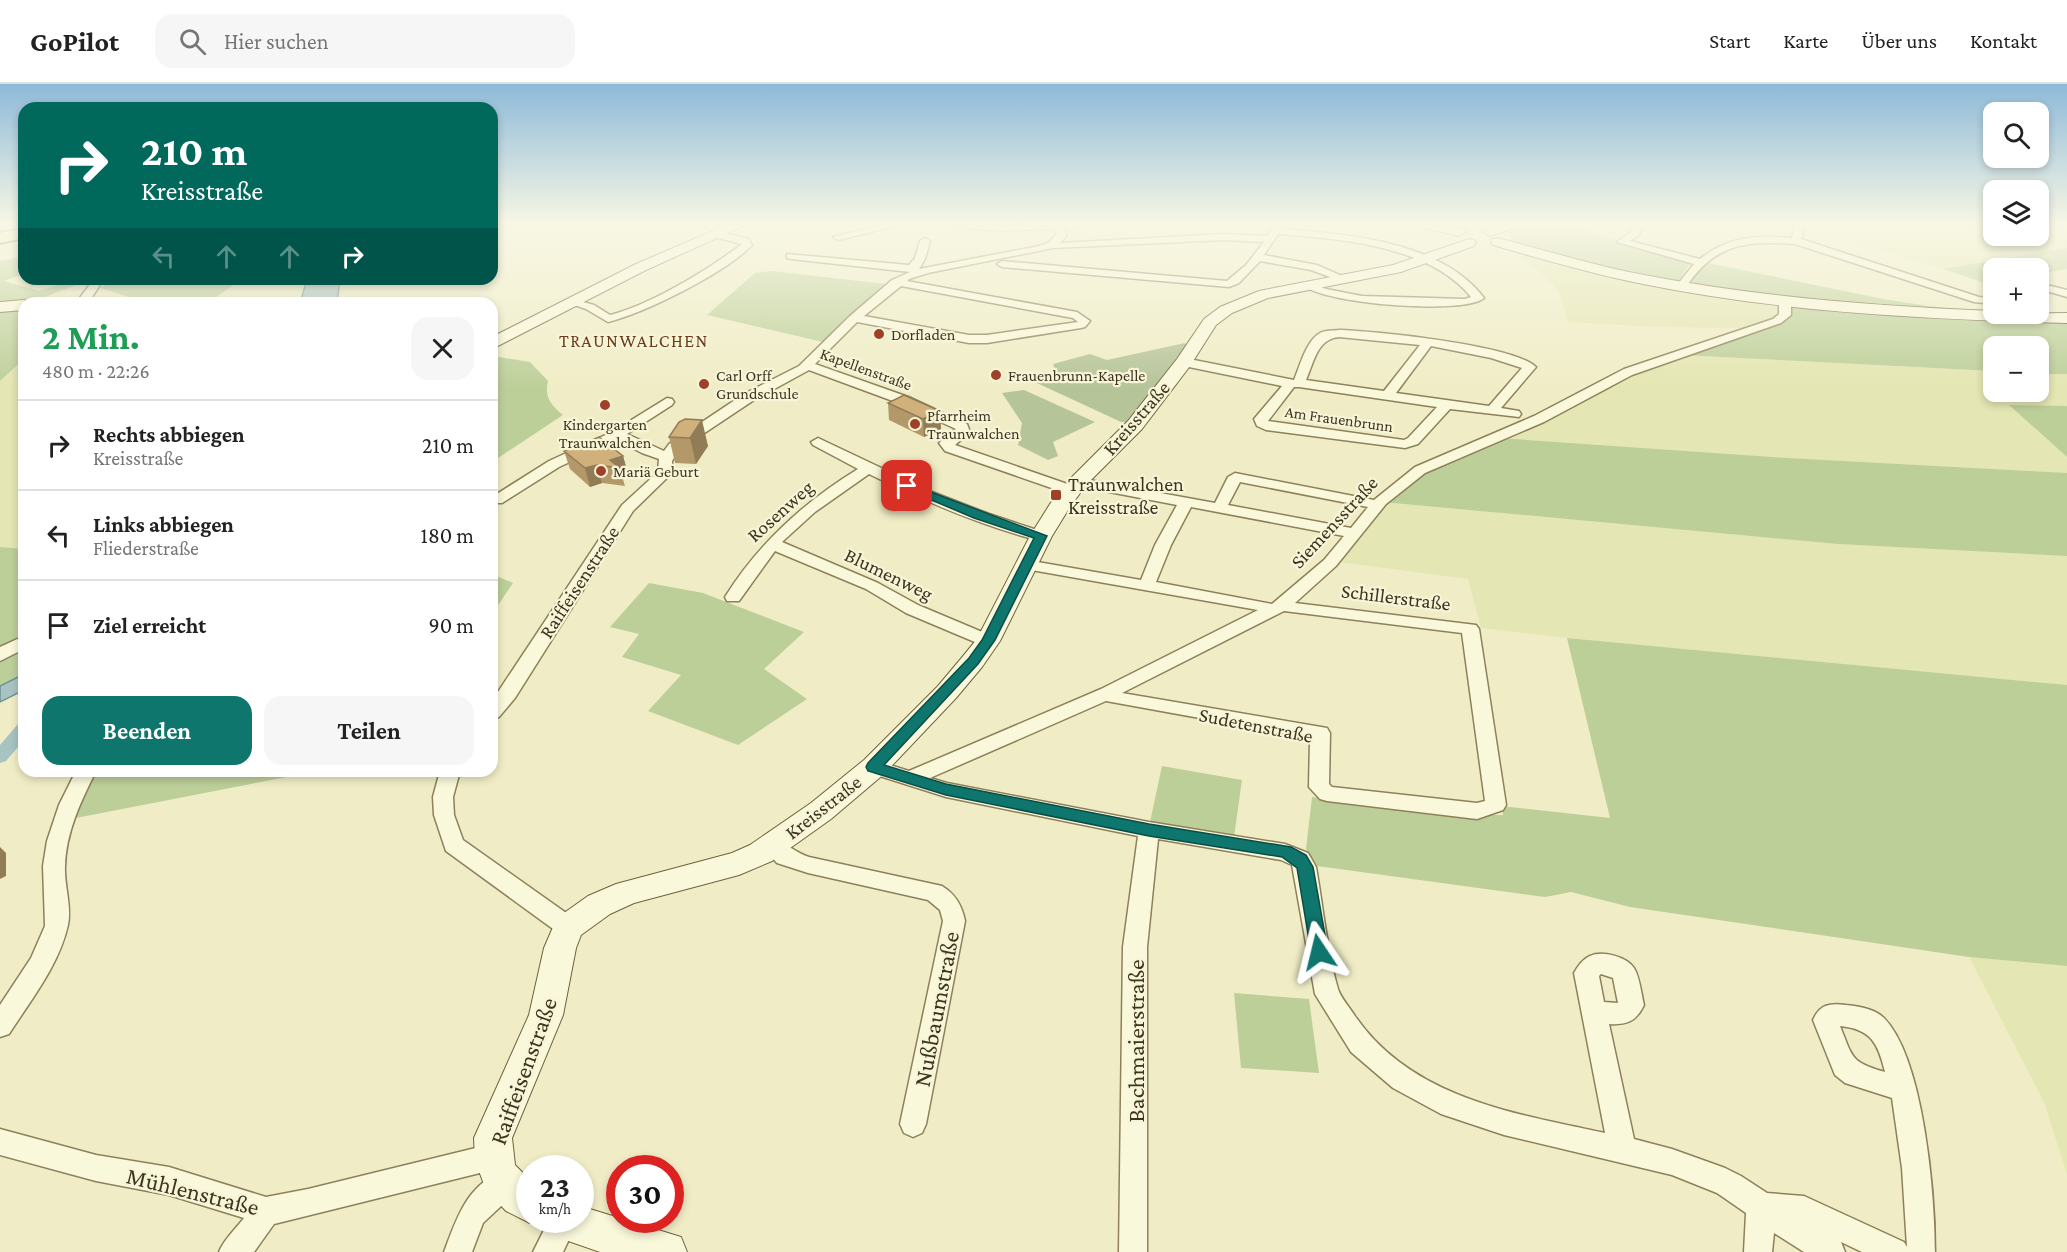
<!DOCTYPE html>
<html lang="de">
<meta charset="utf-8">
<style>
body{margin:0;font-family:"Crimson Pro",serif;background:#f6f6f6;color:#222;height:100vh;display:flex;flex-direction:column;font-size:22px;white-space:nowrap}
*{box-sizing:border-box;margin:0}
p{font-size:20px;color:#767676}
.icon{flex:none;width:33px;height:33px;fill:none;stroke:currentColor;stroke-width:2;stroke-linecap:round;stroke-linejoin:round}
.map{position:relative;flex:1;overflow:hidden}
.side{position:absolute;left:18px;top:213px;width:480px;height:480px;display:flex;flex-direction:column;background:#fff;border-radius:18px;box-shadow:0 3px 9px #0003}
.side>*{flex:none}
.hud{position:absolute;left:18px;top:18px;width:480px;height:183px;border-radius:18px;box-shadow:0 3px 9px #0003;background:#00695c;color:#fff;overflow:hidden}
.buttons{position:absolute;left:1983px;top:18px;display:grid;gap:12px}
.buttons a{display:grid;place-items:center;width:66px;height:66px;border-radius:12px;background:#fff;box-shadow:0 3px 9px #0003;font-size:30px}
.speed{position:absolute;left:516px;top:1071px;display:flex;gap:12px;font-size:30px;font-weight:700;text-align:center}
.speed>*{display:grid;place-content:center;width:78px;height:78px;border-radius:50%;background:#fff;box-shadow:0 3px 9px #0003;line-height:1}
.speed small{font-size:15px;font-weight:400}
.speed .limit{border:9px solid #d22;background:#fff;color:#111}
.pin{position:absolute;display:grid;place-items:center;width:51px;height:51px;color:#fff;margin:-26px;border-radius:12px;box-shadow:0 3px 9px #0006}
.me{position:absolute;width:66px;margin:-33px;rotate:350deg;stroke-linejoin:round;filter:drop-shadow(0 0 4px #0008)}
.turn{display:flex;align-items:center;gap:21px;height:126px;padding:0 24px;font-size:27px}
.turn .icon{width:78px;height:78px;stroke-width:2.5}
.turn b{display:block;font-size:42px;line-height:51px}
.lanes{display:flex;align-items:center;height:57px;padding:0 24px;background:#0003;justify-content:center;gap:30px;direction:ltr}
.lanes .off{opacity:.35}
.round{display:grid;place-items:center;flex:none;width:63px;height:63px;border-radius:18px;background:#f6f6f6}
.overview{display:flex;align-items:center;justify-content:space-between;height:102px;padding:0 24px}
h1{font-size:36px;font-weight:700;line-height:45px;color:#1e9e55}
.button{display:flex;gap:12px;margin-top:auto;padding:12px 24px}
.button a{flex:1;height:69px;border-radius:18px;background:#0f766e;color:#fff;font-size:24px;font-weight:700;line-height:69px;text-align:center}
.button a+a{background:#f6f6f6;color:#222}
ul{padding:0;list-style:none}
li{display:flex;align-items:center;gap:18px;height:90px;padding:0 24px;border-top:2px solid #e0e0e0}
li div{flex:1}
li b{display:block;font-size:22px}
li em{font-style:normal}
header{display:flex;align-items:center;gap:36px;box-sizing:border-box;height:84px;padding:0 30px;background:#fff;border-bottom:2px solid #e0e0e0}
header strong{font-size:28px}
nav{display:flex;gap:33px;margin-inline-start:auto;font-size:21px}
.search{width:420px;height:54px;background:#f6f6f6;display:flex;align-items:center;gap:15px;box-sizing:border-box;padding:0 21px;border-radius:18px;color:#767676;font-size:22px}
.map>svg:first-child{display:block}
.farmland{fill:#e4e6b3}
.green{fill:#bdcf99}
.cemetery{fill:#b6c499}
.water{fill:#a8c4c2;stroke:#6e9392;stroke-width:1.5}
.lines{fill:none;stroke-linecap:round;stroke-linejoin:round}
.canal{fill:#a8c4c2;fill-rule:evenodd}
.street-casing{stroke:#8d805b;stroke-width:3}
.secondary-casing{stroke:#6f613e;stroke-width:2}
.primary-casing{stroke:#5b4d2f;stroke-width:4}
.street{fill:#faf8db;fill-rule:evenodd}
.secondary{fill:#faf8db;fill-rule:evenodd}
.primary{fill:#f4ec9e;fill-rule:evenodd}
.wall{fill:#b3986a}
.shaded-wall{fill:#927c56}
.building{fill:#d0b17b;stroke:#927c56;stroke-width:1.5}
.route{fill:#0f766e;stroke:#0a4d48;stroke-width:1.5}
.poi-dot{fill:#9f4128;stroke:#f7f5d7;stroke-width:2}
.labels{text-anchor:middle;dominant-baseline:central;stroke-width:4.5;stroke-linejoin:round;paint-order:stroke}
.far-poi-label{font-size:16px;fill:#3d341f;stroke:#f7f5d7;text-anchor:start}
.far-street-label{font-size:16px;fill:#3d341f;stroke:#f7f5d7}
.far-quarter-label{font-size:18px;letter-spacing:1.5px;fill:#6b3e1d;stroke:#f7f5d7}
.street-label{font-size:20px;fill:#3d341f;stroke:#f7f5d7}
.poi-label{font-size:20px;fill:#3d341f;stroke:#f7f5d7;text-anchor:start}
.near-street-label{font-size:24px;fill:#3d341f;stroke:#f7f5d7}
</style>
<header>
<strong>GoPilot</strong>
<div class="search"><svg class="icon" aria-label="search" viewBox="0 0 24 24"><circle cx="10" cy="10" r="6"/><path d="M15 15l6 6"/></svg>Hier suchen</div>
<nav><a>Start</a><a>Karte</a><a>Über uns</a><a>Kontakt</a></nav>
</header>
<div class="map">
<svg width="2067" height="1168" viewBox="0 0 2067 1168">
<rect width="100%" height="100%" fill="#f0edc6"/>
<g class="farmland">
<polygon points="1820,140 1993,140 1994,152 2038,152 2039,140 2067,140 2067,164 1943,185 1813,145"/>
<polygon points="1522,169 1774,219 1781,226 1773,234 1748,244 1657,243 1568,238 1559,208 1539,187 1522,176 1519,173"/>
<polygon points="1682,271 1993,287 1994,308 2038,308 2039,290 2067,290 2067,322 2010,322 2067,373 2067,389 1788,374 1501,354 1614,297"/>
<polygon points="24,275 24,465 0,463 0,297"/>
<polygon points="1382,418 1838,460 2067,472 2067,601 1567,554 1481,544 1468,495 1332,477"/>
<polygon points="1969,873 2067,882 2067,1090 2044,1018"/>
</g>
<g class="green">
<polygon points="1531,140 1565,140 1618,156 1616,159 1691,178 1678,197 1592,179 1549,169 1512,156 1509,149"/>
<polygon points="2067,164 2067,185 2039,190 2038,184 1994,184 1993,197 1985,199 1943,185"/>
<polygon points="24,172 24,190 4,197 39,207 75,195 90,196 42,214 0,218 0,177"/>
<polygon points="1708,179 1883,215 1949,225 1774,211 1695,200 1690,196 1696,187"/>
<polygon points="771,187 886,200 823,258 707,231 755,189"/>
<polygon points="113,195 242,195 208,219 147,219 101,204"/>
<polygon points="1797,222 2067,240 2067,290 2039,290 2038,262 1994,262 1993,287 1682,271 1777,240 1788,234 1790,225"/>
<polygon points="24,223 24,275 0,297 0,225"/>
<path d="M492,272L530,278L548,297C544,313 551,321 563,331L492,378Z"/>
<polygon points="2009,321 2067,322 2067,373"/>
<polygon points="1500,354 1788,374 2067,389 2067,472 1838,460 1382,418 1411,394"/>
<polygon points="0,463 24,465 24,554 0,568"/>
<polygon points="492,490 513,499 492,530"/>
<polygon points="649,499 703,509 804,548 764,585 807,615 738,661 648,627 681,591 622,573 639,550 610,543"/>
<polygon points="1567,554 2067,601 2067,882 1969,873 1630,823 1571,808 1545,813 1317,782 1306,765 1312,713 1475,731 1503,731 1501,722 1610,734"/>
<polygon points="24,560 24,590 0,602 0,574"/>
<polygon points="1162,682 1242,696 1234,753 1150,738"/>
<polygon points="97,687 113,687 113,693 143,687 317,687 76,734 85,708"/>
<polygon points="1234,909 1309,915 1319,989 1241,984"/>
</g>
<g class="cemetery">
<polygon points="1185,259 1187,261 1128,338 1121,338 1024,293 1056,288 1053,280 1090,270 1107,276"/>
<polygon points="1024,306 1095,338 1053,358 1058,372 1048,376 1018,361 1022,339 1002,309"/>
</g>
<g class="water">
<polygon points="307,195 340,195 337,219 300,219"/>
<polygon points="24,590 24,606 0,618 0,602"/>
</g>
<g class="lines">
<polygon class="canal" points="24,638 24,656 6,677 0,679 0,661 18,640"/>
<defs>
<g id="street">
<polygon points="885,140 904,140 838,156 833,153"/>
<path d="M1054,140L1063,141L1066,152L1060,159L1224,150L1267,152L1274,140H1284L1281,145C1347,150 1441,157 1484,214C1464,231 1323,220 1303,201L1308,198L1326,205L1362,212L1465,215L1471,213C1429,161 1340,155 1278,150L1264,171L1317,181L1349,195L1344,198L1311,186L1260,177L1239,199L1229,203L1002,183L997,180L1002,177L1227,197L1246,181L1264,158L1224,156L1053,164L928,189L909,195L907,197L1077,228L1090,237L1085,243L1081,244L987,259H969L857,238L815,280L911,314L967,340L970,348L955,361L1076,403L1078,406L1076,409H1066L945,367L939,359L956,345L901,320L809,286L754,316L679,366L672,377V389L633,427L515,614L499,633L492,635V617L622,421L658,388L659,375L642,369L617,356L559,383L502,419H492V413L549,377L612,348L667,314L672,315L674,318L672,321L627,350L664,367L669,360L744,310L799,282L850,232L892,196L910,188L791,175L787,174V170L909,181L915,174L920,157L925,154L930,157L925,175L919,185L1039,162L1048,159L1056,151ZM901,202L1073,234L1078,238L987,251H969L864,232Z"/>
<path d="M1645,140L1641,144L1639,151L1630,157L1700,175C1729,152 1756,151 1792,154L1795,140H1805L1801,155L1979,213L1994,214V220L1974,218L1795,160C1746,157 1715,159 1686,203L1682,204L1677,201L1694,180L1617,158L1631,148L1634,140Z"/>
<path d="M714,147L749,155L752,161C727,188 645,229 608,238L586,225L566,218L572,215L594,221L610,231C650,221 708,186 742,160L711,152L709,150Z"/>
<polygon points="94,195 104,195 88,219 76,219"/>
<polygon points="2051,202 2067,206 2067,213 2050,208 2038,210 2038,204"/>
<path d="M1785,214L1791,217V231L1781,239L1632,291L1544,338L1425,389L1386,420L1336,482L1295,519L1476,541L1479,545L1506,721L1503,726L1477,735L1327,717L1320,715L1309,703L1310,654L1106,617L930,694L947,699L1149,738L1285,760L1308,769L1316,783C1323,822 1327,868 1338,905C1341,914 1350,924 1355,932C1411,1014 1515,1030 1605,1049L1574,889C1578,882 1583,875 1590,872C1602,866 1627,873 1634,884C1640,894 1641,909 1644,921C1636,938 1626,941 1609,940L1634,1055L1672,1065L1725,1084L1741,1092L1767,1109L1804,1112L1904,1158L1907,1163L1902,1084L1892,1014L1845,999L1835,991L1813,936C1820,920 1830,919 1846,921C1858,922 1875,925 1884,934C1924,975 1935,1112 1935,1168H1862L1841,1158L1845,1168H1804L1774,1149L1772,1168H1744L1746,1129L1717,1109L1672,1091L1504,1051L1441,1030L1393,1004L1351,968L1315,910L1292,781L1281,776L1158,755L1147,863V1168H1119L1123,863L1138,752L946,713L867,688L864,683L867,678L874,676L909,687L1101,605L1258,526L1020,484L1018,481L1020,478L1026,476L1141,496L1155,461L1177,421L1078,402L1071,398L1073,395L1078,394L1215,419L1228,393L1235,389L1374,416L1415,383L1534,332L1624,285L1773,235L1779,230V217ZM1240,398L1368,423L1351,444L1228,421ZM1191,423L1344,452L1324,476L1272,520L1156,498L1171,461ZM1284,527L1462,549L1485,717L1477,719L1332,703L1329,700L1330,649L1327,644L1122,609ZM1601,890L1613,894L1618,919L1604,918L1599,892ZM1840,942C1871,945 1878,959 1885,988C1850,978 1853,974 1840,942Z"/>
<path d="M1339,246C1374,247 1514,261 1536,283L1501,324L1519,327L1521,330L1519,333L1450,325L1418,360L1405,364L1266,346L1257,342L1254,335L1282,302L1184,282L1178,278L1184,274L1294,296C1300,282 1306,257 1320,249C1325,246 1333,247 1339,246ZM1339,253L1420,261L1384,307L1306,296C1314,278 1317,255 1339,253ZM1431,262L1491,274L1522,284L1489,322L1396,309ZM1294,303H1299L1437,323L1408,354L1404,356L1268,337Z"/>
<path d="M818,354L932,408L989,430L1046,449L1049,452L1046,455L1041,457C981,442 924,417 869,390L815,428L782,458L878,499L918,521L994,553L997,557L994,561H982L906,529L866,505L775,467L739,517H727L725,513C759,459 804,418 858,385L813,361L811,358Z"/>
<polygon points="24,552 24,565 0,577 0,563"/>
<path d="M76,687H96C81,717 66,748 65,782C64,802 72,822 68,841C59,881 31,916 9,950L0,953V921L31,874L45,842L43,782L47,757L59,721Z"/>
<polygon points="440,687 460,687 453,713 454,731 463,756 576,836 579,843 576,850 568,852 560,850 446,767 434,731 433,713"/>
<path d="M772,754C785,758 794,768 809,773L942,802C955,810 962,821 965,837L926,1040L922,1049L913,1053L904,1049L900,1040L943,837L940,826L928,816L808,789L777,779L761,762L764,756Z"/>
<path d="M0,1045L96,1071L169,1083L266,1113L308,1105L492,1060L502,1064L506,1073L502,1082L492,1086L274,1140L254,1168H219C224,1155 235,1146 244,1134L169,1111L96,1097L0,1071Z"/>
<path d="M504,1086L514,1090L518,1100L514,1110L483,1139L472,1168H444C457,1134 466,1102 504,1086Z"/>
<polygon points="549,1136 578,1136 563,1168 533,1168"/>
</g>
<g id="secondary">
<polygon points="729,140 748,140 646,186 492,265 492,253 636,180"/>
<path d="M952,140H1084L1077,144C1057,145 963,151 952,140Z"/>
<polygon points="1418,140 1443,140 1464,145 1466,148 1459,152 1420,143"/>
<polygon points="1499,140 1520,140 1518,143 1490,152 1483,148"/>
<path d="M1498,154C1545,166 1591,181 1639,190C1757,213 1874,222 1994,227V230L2067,229V239C1923,235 1779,228 1638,199C1589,189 1541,175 1493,161L1491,158L1493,155Z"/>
<polygon points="1469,155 1474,156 1476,159 1474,162 1401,188 1268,214 1232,229 1216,241 1190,282 1142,345 1085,402 1068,426 1052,452 1000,557 982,583 956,614 884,690 831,735 772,777 739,791 634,819 610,830 581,851 576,864 563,931 512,1054 515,1081 530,1096 530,1136 538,1136 530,1139 506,1127 486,1106 475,1076 474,1054 529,931 544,864 557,834 588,812 616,800 732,769 750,761 811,719 864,676 938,602 964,571 977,555 1030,452 1050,420 1071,394 1128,337 1177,275 1204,235 1220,223 1259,207 1393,181"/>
<polygon points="24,216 31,219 24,219 24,226 0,228 0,218"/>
<polygon points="580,1122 681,1153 687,1168 600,1168 548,1150 542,1136 580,1136"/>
</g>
<polygon id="primary" points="24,144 24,154 0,159 0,149"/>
</defs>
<use href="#street" class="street-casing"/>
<use href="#secondary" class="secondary-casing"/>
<use href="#primary" class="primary-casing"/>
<use href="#street" class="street"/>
<use href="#secondary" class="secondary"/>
<use href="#primary" class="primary"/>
</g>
<g class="wall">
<polygon points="888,319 940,327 941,345 924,353 889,336"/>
<polygon points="679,338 708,362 696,380 675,379 669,353"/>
<polygon points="564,367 623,372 628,390 622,392 625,402 602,399 590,403 570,385"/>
</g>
<g class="shaded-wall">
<polygon points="940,327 941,345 924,353 923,335"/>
<polygon points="702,336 708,362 696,380 690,354"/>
<polygon points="623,372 628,390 622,392 620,384 610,376"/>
<polygon points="597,381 602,399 590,403 585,384"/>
<polygon points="0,763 6,769 6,792 0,795"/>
</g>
<g class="building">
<polygon points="904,311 940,327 923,335 888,319"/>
<polygon points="685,335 702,336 690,354 669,353 679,338"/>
<polygon points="599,353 623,372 610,376 620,384 597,381 585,384 564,367"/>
</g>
<linearGradient id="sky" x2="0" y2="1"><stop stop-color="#8ebad9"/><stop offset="0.46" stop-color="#f8f7e5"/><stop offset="1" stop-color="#f8f7e5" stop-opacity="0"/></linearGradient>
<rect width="2067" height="304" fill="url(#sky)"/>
<polygon class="route" points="907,399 1047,452 995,556 978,580 884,681 946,700 1149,740 1291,763 1306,771 1313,783 1328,868 1326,873 1319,875 1313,873 1311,868 1297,784 1282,773 1149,752 946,711 868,687 866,683 868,679 969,574 982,556 1034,454 974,434 903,404 903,400"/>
<g class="poi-dot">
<circle cx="879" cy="250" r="6"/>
<circle cx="996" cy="291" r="6"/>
<circle cx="704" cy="300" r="6"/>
<circle cx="605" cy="321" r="6"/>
<circle cx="915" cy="340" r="6"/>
<circle cx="601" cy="387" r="6"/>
<rect x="1050" y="405" width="12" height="12" rx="3"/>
</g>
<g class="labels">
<g class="far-poi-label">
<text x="891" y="250">Dorfladen</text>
<text x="716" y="291">Carl Orff<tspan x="716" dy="18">Grundschule</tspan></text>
<text x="1008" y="291">Frauenbrunn-Kapelle</text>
<text x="927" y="331">Pfarrheim<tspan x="927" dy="18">Traunwalchen</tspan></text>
<text x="605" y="340" text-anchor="middle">Kindergarten<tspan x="605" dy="18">Traunwalchen</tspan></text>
<text x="613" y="387">Mariä Geburt</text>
</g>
<g class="far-street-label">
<text transform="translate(866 285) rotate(20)">Kapellenstraße</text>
<text transform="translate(1339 335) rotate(8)">Am Frauenbrunn</text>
</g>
<g class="far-quarter-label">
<text x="634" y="257">TRAUNWALCHEN</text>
</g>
<g class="street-label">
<text transform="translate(1136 334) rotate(-49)">Kreisstraße</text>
<text transform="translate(780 427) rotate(-42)">Rosenweg</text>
<text transform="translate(1334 438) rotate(-47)">Siemensstraße</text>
<text transform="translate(889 490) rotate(26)">Blumenweg</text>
<text transform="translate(579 498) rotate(-57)">Raiffeisenstraße</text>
<text transform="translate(1396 513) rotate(7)">Schillerstraße</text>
<text transform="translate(1256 641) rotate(11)">Sudetenstraße</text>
<text transform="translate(823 723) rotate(-38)">Kreisstraße</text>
</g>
<g class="poi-label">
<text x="1068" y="400">Traunwalchen<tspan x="1068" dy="23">Kreisstraße</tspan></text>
</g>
<g class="near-street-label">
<text transform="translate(936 925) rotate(-79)">Nußbaumstraße</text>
<text transform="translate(1135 957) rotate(-90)">Bachmaierstraße</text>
<text transform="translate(523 987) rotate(-70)">Raiffeisenstraße</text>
<text transform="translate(193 1107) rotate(14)">Mühlenstraße</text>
</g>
</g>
</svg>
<div class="buttons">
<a><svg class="icon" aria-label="search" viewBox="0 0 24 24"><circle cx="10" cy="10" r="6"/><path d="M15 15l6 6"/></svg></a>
<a><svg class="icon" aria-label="layers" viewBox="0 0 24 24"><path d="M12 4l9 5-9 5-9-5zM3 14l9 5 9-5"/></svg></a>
<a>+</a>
<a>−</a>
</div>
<div class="speed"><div>23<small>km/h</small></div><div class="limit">30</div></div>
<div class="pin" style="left:907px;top:402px;background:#d93025"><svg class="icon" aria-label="arrive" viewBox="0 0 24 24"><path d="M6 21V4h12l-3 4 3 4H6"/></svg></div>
<svg class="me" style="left:1319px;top:868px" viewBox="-20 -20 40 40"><path d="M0-17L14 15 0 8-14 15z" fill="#0f766e" stroke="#fff" stroke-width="4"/></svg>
<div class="hud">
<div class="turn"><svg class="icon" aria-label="right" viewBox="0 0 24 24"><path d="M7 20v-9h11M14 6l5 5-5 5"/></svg><div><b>210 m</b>Kreisstraße</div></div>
<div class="lanes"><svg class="icon off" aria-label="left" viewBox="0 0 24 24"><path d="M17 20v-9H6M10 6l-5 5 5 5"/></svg><svg class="icon off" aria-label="ahead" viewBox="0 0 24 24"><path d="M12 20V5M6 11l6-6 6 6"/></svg><svg class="icon off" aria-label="ahead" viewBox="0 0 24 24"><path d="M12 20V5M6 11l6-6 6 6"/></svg><svg class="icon" aria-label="right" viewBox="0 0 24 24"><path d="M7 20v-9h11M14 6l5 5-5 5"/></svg></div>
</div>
<section class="side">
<div class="overview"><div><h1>2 Min.</h1><p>480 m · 22:26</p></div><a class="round"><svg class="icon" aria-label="close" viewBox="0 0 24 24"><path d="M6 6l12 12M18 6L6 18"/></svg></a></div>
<ul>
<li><svg class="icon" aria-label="right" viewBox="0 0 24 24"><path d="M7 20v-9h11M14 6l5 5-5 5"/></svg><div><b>Rechts abbiegen</b><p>Kreisstraße</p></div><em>210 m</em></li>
<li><svg class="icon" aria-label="left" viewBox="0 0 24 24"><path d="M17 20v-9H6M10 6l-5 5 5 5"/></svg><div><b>Links abbiegen</b><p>Fliederstraße</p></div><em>180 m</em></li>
<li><svg class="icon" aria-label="arrive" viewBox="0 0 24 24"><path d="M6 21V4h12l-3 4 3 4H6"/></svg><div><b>Ziel erreicht</b></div><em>90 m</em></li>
</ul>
<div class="button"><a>Beenden</a><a>Teilen</a></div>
</section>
</div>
